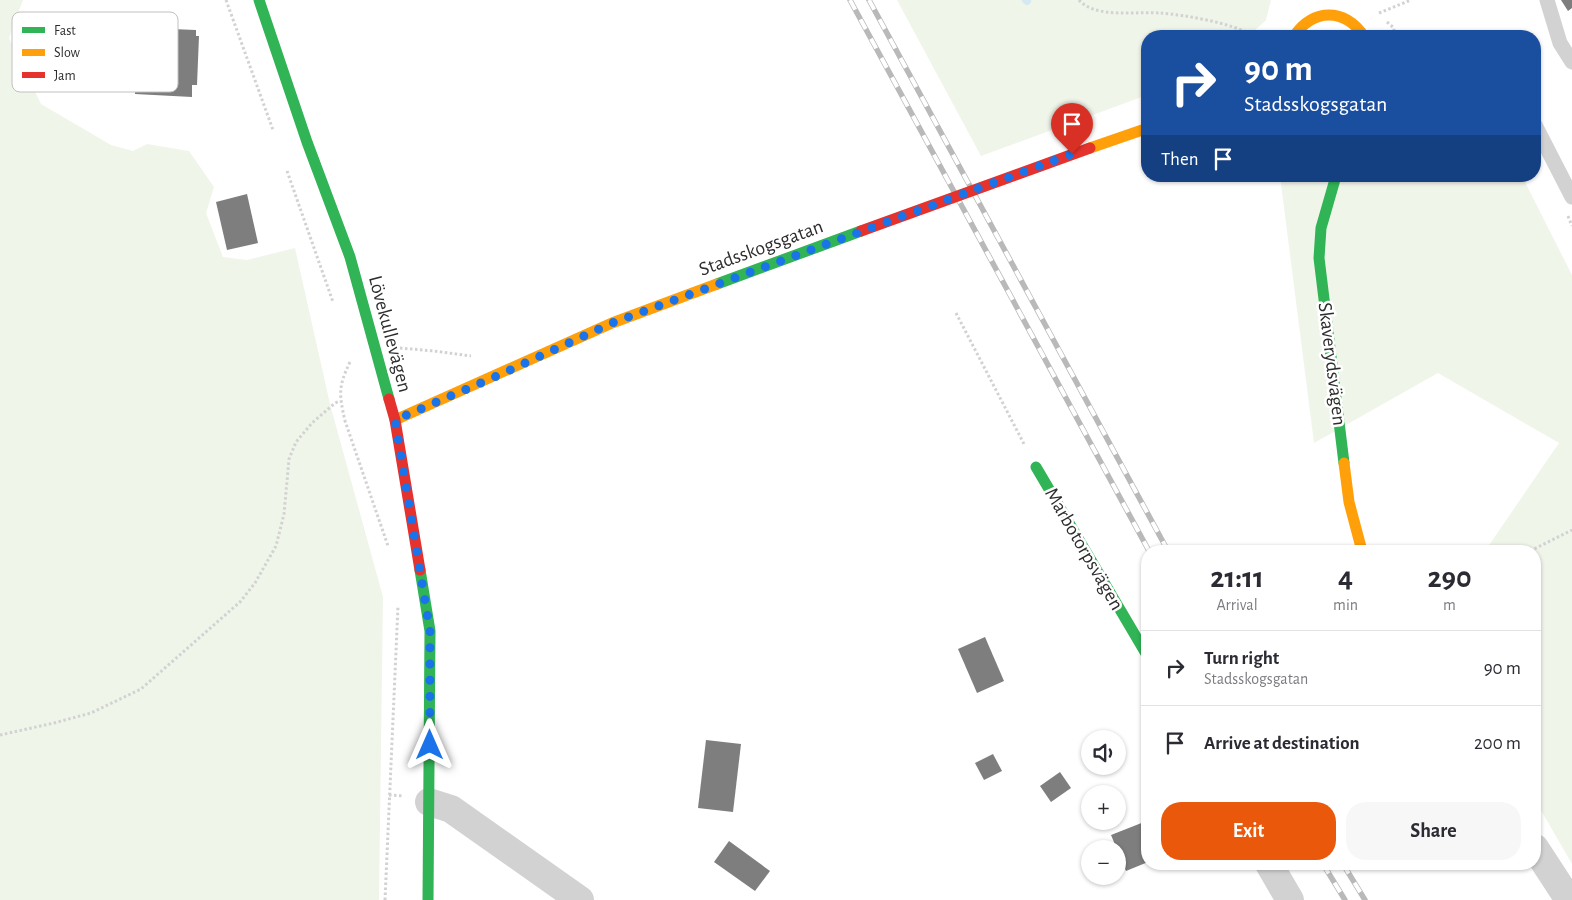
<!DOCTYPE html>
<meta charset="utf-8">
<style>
body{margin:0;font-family:"Alegreya Sans",sans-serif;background:#f7f7f7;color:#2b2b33;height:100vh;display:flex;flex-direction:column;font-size:19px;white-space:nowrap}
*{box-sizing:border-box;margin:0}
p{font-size:16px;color:#7c7c81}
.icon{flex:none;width:28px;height:28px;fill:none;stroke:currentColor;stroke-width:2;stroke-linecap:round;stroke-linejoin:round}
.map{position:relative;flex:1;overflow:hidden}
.sheet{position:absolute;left:1141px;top:545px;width:400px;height:325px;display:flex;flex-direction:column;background:#fff;border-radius:20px;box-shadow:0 1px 4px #0004}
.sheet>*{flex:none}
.banner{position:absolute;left:1141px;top:30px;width:400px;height:152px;border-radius:20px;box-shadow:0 1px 4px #0004;background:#1a4fa0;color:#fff;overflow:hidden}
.tools{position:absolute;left:1081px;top:730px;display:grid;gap:10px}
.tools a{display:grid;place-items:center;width:45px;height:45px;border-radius:50%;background:#fff;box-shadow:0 1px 4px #0004;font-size:25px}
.pin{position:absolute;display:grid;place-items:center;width:42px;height:42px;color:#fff;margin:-51px -21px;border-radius:50% 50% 50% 0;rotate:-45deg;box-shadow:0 0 5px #0007}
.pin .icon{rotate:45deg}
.me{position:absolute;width:55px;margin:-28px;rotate:0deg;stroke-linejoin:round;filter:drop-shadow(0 0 4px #0008)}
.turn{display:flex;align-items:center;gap:18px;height:105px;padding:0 20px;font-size:22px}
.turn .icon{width:65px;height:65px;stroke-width:2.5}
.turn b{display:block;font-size:35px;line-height:42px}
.then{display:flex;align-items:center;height:48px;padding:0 20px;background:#0003;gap:10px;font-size:19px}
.eta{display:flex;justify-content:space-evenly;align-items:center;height:85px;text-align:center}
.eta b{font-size:30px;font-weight:600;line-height:35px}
.primary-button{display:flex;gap:10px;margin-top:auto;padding:10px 20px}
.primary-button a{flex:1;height:58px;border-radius:20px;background:#ea580c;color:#fff;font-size:20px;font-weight:600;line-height:58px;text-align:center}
.primary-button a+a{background:#f7f7f7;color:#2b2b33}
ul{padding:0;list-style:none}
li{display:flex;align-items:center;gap:15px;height:75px;padding:0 20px;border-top:1px solid #e1e1e2}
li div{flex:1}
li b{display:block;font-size:19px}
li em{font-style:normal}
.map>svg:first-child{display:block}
.green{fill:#f0f5ea}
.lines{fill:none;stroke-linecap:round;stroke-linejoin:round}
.stream{stroke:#d5e9f3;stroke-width:8}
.building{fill:#7e7e7e}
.path{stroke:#d2d2d2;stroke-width:3;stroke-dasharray:2.5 2.5;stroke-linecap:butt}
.lane{stroke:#d2d2d2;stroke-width:15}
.street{stroke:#d2d2d2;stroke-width:28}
.fast{stroke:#30b455;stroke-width:11}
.slow{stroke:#ff9f0a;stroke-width:11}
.jam{stroke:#e5322d;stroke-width:11}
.rail-casing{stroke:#b9b9b9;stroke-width:5.5}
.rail{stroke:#fff;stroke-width:4;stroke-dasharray:11;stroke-linecap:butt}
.jam-bridge{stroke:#e5322d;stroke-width:11}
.route{stroke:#1a73e8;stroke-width:9;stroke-dasharray:0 16.2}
.labels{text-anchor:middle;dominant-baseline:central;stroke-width:5;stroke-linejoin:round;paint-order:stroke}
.street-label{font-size:20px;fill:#2d2d2d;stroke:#fff}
.key{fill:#fff;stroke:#c0c0c0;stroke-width:1}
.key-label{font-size:14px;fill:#2d2d2d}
</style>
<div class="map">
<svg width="1572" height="900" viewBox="0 0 1572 900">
<rect width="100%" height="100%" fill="#fff"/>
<g class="green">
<polygon points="0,0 23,0 9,38 41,104 111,145 133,151 147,144 189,151 214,187 206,213 223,257 247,260 295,248 330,404 383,597 379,900 0,900"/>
<polygon points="897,0 1271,0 1266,20 1249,36 1148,36 1147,95 981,156"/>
<polygon points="1280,176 1522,176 1572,275 1572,864 1535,800 1535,551 1485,551 1559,443 1438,373 1314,443"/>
</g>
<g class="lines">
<polyline class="stream" points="1026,0 1027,1"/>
</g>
<g class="building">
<polygon points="1561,0 1572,0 1572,8 1568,11"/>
<polygon points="147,28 196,30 196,36 199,36 197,85 192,85 192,97 135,94 136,72 132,71 134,32 147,33"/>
<polygon points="247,194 258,243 227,250 216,202"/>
<polygon points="985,637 1004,681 977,693 958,649"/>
<polygon points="706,740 741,744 733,812 698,808"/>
<polygon points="993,754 1002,771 984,780 975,763"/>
<polygon points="1060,772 1071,788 1051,802 1040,786"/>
<polygon points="1144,822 1148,831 1148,862 1126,871 1111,835"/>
<polygon points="729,841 770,871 755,891 714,862"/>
</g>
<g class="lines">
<g class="path">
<polyline points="226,0 273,130"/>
<path d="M1079,0C1096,19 1136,11 1160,13C1186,15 1232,23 1254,36"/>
<polyline points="1379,13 1411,0"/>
<polyline points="1387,22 1394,28 1394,36"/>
<polyline points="287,171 333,302"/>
<polyline points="1568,216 1572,226"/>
<polyline points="956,313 1024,444"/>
<polyline points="400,348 434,351 471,356"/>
<path d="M350,362C338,387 339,394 345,421L388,546"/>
<polyline points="1530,551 1572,530"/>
<polyline points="0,735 54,723 91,713 141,689 240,602 255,583 276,546 284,514 289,459 296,442 312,423 335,403 340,401"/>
<polyline points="389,795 404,796"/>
<polyline points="385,900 398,606"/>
</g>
<g class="lane">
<polyline points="1547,0 1560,43 1572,62"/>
<polyline points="1535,125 1572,197"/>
</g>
<g class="street">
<polyline points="429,802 451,809 580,900"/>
<polyline points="1535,848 1569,900"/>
<polyline points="1269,864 1290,900"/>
</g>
<g class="fast">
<polyline points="259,0 307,142 350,257 389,399"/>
<polyline points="1336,176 1321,228 1319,258 1344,463"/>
<polyline points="717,284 861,231"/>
<polyline points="1036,467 1148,657"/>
<polyline points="420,570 430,631 428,900"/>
</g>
<g class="slow">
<path d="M1294,36C1314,8 1344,8 1364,36"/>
<polyline points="1090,148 1148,128"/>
<polyline points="395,420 612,323 717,284"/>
<polyline points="1344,463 1349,502 1362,551"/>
</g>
<polyline class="jam" points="389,399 395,420 420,570"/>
<defs>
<g id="rail">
<polyline points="850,0 1149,551"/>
<polyline points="869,0 1168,551"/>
<polyline points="1323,864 1345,900"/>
<polyline points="1343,864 1365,900"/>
</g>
</defs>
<use href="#rail" class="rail-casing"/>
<use href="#rail" class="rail"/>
<polyline class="jam-bridge" points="861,231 1090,148"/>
</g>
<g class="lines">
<polyline class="route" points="430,745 430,631 395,420 497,376 612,323 1072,154"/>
</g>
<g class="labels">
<g class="street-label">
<text transform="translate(761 248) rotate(-20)">Stadsskogsgatan</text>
<text transform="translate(390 334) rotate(75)">Lövekullevägen</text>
<text transform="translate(1332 364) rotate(83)">Skaverydsvägen</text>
<text transform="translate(1084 549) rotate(60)">Marbotorpsvägen</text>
</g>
</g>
<rect x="12" y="12" width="166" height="80" rx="8" class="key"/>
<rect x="22" y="27" width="23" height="6" fill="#30b455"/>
<rect x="22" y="49" width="23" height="7" fill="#ff9f0a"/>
<rect x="22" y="72" width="23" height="6" fill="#e5322d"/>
<g class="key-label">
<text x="54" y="35">Fast</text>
<text x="54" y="57">Slow</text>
<text x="54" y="80">Jam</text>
</g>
</svg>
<div class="tools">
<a><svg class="icon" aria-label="sound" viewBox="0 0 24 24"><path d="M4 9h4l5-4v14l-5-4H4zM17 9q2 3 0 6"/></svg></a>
<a>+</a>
<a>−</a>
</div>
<div class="pin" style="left:1072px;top:154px;background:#d93025"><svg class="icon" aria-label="arrive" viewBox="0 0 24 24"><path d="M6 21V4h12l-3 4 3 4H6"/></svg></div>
<svg class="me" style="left:430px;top:745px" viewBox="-20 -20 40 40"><path d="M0-17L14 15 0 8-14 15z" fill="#1a73e8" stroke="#fff" stroke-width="4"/></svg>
<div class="banner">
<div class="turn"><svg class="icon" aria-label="right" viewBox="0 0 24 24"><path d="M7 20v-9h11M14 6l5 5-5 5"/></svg><div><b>90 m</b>Stadsskogsgatan</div></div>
<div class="then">Then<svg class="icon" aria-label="arrive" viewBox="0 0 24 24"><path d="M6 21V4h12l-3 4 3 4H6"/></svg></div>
</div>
<section class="sheet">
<div class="eta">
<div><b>21:11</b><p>Arrival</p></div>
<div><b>4</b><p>min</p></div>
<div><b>290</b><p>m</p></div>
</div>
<ul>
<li><svg class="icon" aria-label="right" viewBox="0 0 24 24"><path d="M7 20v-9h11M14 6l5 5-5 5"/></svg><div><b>Turn right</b><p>Stadsskogsgatan</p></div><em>90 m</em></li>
<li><svg class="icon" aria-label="arrive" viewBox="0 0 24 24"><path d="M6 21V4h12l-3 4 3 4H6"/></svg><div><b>Arrive at destination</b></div><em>200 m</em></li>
</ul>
<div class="primary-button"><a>Exit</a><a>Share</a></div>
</section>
</div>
